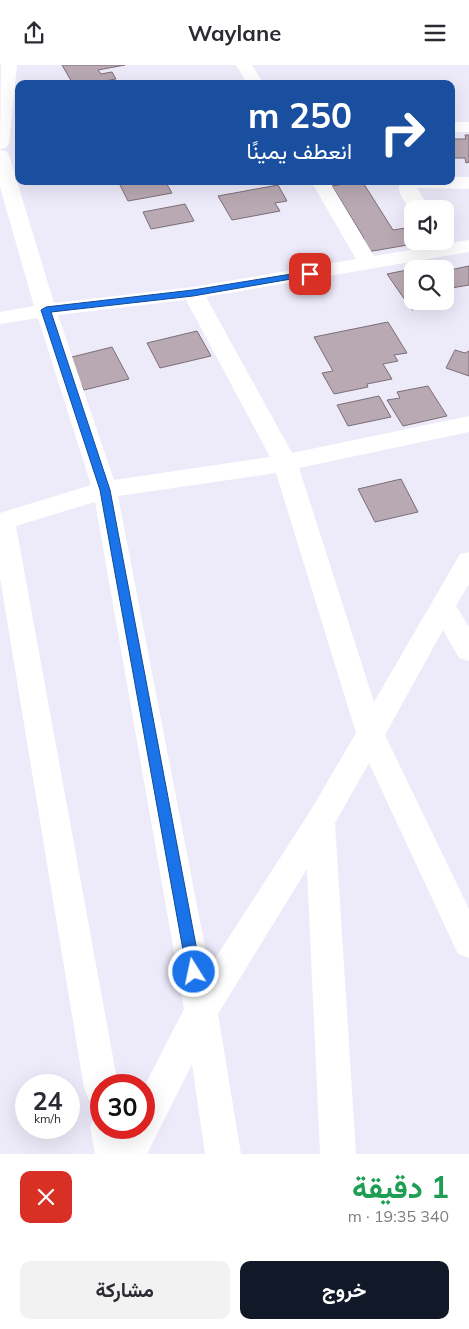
<!DOCTYPE html>
<html lang="ar">
<meta charset="utf-8">
<style>
body{margin:0;font-family:Mulish,Vazirmatn,sans-serif;background:#f2f2f3;color:#2b2b33;direction:rtl;height:100vh;display:flex;flex-direction:column;font-size:19px;white-space:nowrap}
*{box-sizing:border-box;margin:0}
p{font-size:16px;color:#7c7c81}
.icon{flex:none;width:28px;height:28px;fill:none;stroke:currentColor;stroke-width:2;stroke-linecap:round;stroke-linejoin:round}
.map{position:relative;height:1089px;overflow:hidden;direction:ltr}
.drawer{display:flex;flex-direction:column;background:#fff;flex:1}
.drawer>*{flex:none}
.top-card{position:absolute;left:15px;top:15px;width:440px;height:105px;border-radius:10px;box-shadow:0 5px 20px #0002;direction:rtl;background:#1a4fa0;color:#fff;overflow:hidden}
.tools{position:absolute;left:404px;top:135px;display:grid;gap:10px}
.tools a{display:grid;place-items:center;width:50px;height:50px;border-radius:10px;background:#fff;box-shadow:0 5px 20px #0002;font-size:25px}
.speed{position:absolute;left:15px;top:1009px;display:flex;gap:10px;font-size:25px;font-weight:700;text-align:center}
.speed>*{display:grid;place-content:center;width:65px;height:65px;border-radius:50%;background:#fff;box-shadow:0 5px 20px #0002;line-height:1}
.speed small{font-size:12px;font-weight:400}
.speed .limit{border:8px solid #d22;background:#fff;color:#111}
.pin{position:absolute;display:grid;place-items:center;width:42px;height:42px;color:#fff;margin:-21px;border-radius:10px;box-shadow:0 2px 8px #0006}
.me{position:absolute;width:55px;margin:-28px;rotate:350deg;stroke-linejoin:round;filter:drop-shadow(0 0 4px #0008)}
.turn{display:flex;align-items:center;gap:18px;height:105px;padding:0 20px;font-size:22px}
.turn .icon{width:65px;height:65px;stroke-width:2.5}
.turn b{display:block;font-size:35px;line-height:42px}
.round{display:grid;place-items:center;flex:none;width:52px;height:52px;border-radius:10px;background:#f2f2f3}
.head{display:flex;align-items:center;justify-content:space-between;height:85px;padding:0 20px}
h1{font-size:30px;font-weight:700;line-height:38px;color:#1e9e55}
.action{display:flex;gap:10px;margin-top:auto;padding:10px 20px}
.action a{flex:1;height:58px;border-radius:10px;background:#111827;color:#fff;font-size:20px;font-weight:700;line-height:58px;text-align:center}
.action a+a{background:#f2f2f3;color:#2b2b33}
header{display:flex;justify-content:space-between;align-items:center;height:65px;padding:0 20px;background:#fff;font-size:22px;font-weight:700}
.map>svg:first-child{display:block}
.building{fill:#b9a9b2;stroke:#7c6e76}
.lines{fill:none;stroke-linecap:round;stroke-linejoin:round}
.minor{fill:#fff;fill-rule:evenodd}
.route{fill:#1a73e8;stroke:#114b97}
</style>
<header><svg class="icon" aria-label="menu" viewBox="0 0 24 24"><path d="M4 6h16M4 12h16M4 18h16"/></svg>Waylane<svg class="icon" aria-label="share" viewBox="0 0 24 24"><path d="M12 15V3M7 8l5-5 5 5M5 13v7h14v-7"/></svg></header>
<div class="map">
<svg width="469" height="1089" viewBox="0 0 469 1089">
<rect width="100%" height="100%" fill="#edeafa"/>
<g class="building">
<polygon points="62,0 125,0 98,5 101,9 112,7 116,14 87,19 73,19"/>
<polygon points="465,70 469,70 469,97 466,98 465,93 451,93 451,74 466,74"/>
<polygon points="118,116 165,116 172,128 128,136"/>
<polygon points="362,116 393,165 412,162 412,176 425,177 367,187 359,174 364,173 332,121"/>
<polygon points="278,120 287,136 275,138 280,146 232,155 218,131"/>
<polygon points="185,139 194,156 151,164 143,147"/>
<polygon points="469,201 469,220 446,224 450,229 445,230 445,206"/>
<polygon points="412,204 412,236 443,236 445,238 412,245 387,209"/>
<polygon points="388,257 407,288 394,290 398,296 383,299 392,314 367,319 368,322 334,329 322,308 333,306 314,272"/>
<polygon points="197,266 211,291 160,303 147,278"/>
<polygon points="112,282 129,314 84,325 68,293"/>
<polygon points="455,285 465,288 469,286 469,311 446,303"/>
<polygon points="428,321 447,351 403,361 387,335 400,333 397,327"/>
<polygon points="379,331 391,352 348,361 337,340"/>
<polygon points="401,414 418,447 375,457 358,424"/>
</g>
<g class="lines">
<g class="minor">
<polygon points="1,0 17,0 9,79 6,83 0,84"/>
<polygon points="236,0 252,0 264,19 247,19"/>
<rect x="451" y="57" width="18" height="10"/>
<path d="M0,85L6,86L9,90L54,238L193,222L356,194L311,116H329L374,191L469,175V187L206,232L292,388L469,351V367L299,403L374,637L460,489L469,487V519L456,541L469,562V596L459,593L443,565L385,670L469,844V893L458,889L369,698L335,758L356,1089H320L307,804L218,949L241,1089H205L192,999L147,1089H95L90,1062L95,1049L101,1047V1062H144V1022L184,944L95,437L16,461L118,1020H101V1040L89,1035L84,1023L0,513V448L91,420L38,253L0,259V247L34,241L0,122ZM186,235L270,392L114,415L58,250ZM276,408L356,668L309,748L209,903L118,431Z"/>
<path d="M451,112H469V124L417,123L430,144H412V146C406,137 394,126 401,116H451Z"/>
</g>
</g>
<polygon class="route" points="310,206 314,207 314,210 193,231 51,247 110,425 201,907 199,912 194,914 189,912 187,907 100,425 41,245 46,242 193,225"/>
</svg>
<div class="tools">
<a><svg class="icon" aria-label="sound" viewBox="0 0 24 24"><path d="M4 9h4l5-4v14l-5-4H4zM17 9q2 3 0 6"/></svg></a>
<a><svg class="icon" aria-label="search" viewBox="0 0 24 24"><circle cx="10" cy="10" r="6"/><path d="M15 15l6 6"/></svg></a>
</div>
<div class="speed"><div>24<small>km/h</small></div><div class="limit">30</div></div>
<div class="pin" style="left:310px;top:209px;background:#d93025"><svg class="icon" aria-label="arrive" viewBox="0 0 24 24"><path d="M6 21V4h12l-3 4 3 4H6"/></svg></div>
<svg class="me" style="left:194px;top:907px" viewBox="-20 -20 40 40"><circle r="17" fill="#1a73e8" stroke="#fff" stroke-width="3"/><path d="M0-11L8 9 0 5-8 9z" fill="#fff"/></svg>
<div class="top-card">
<div class="turn"><svg class="icon" aria-label="right" viewBox="0 0 24 24"><path d="M7 20v-9h11M14 6l5 5-5 5"/></svg><div><b>250 m</b>انعطف يمينًا</div></div>
</div>
</div>
<section class="drawer">
<div class="head"><div><h1>1 دقيقة</h1><p>340 m · 19:35</p></div><a class="round" style="background:#d93025;color:#fff"><svg class="icon" aria-label="close" viewBox="0 0 24 24"><path d="M6 6l12 12M18 6L6 18"/></svg></a></div>
<div class="action"><a>خروج</a><a>مشاركة</a></div>
</section>
